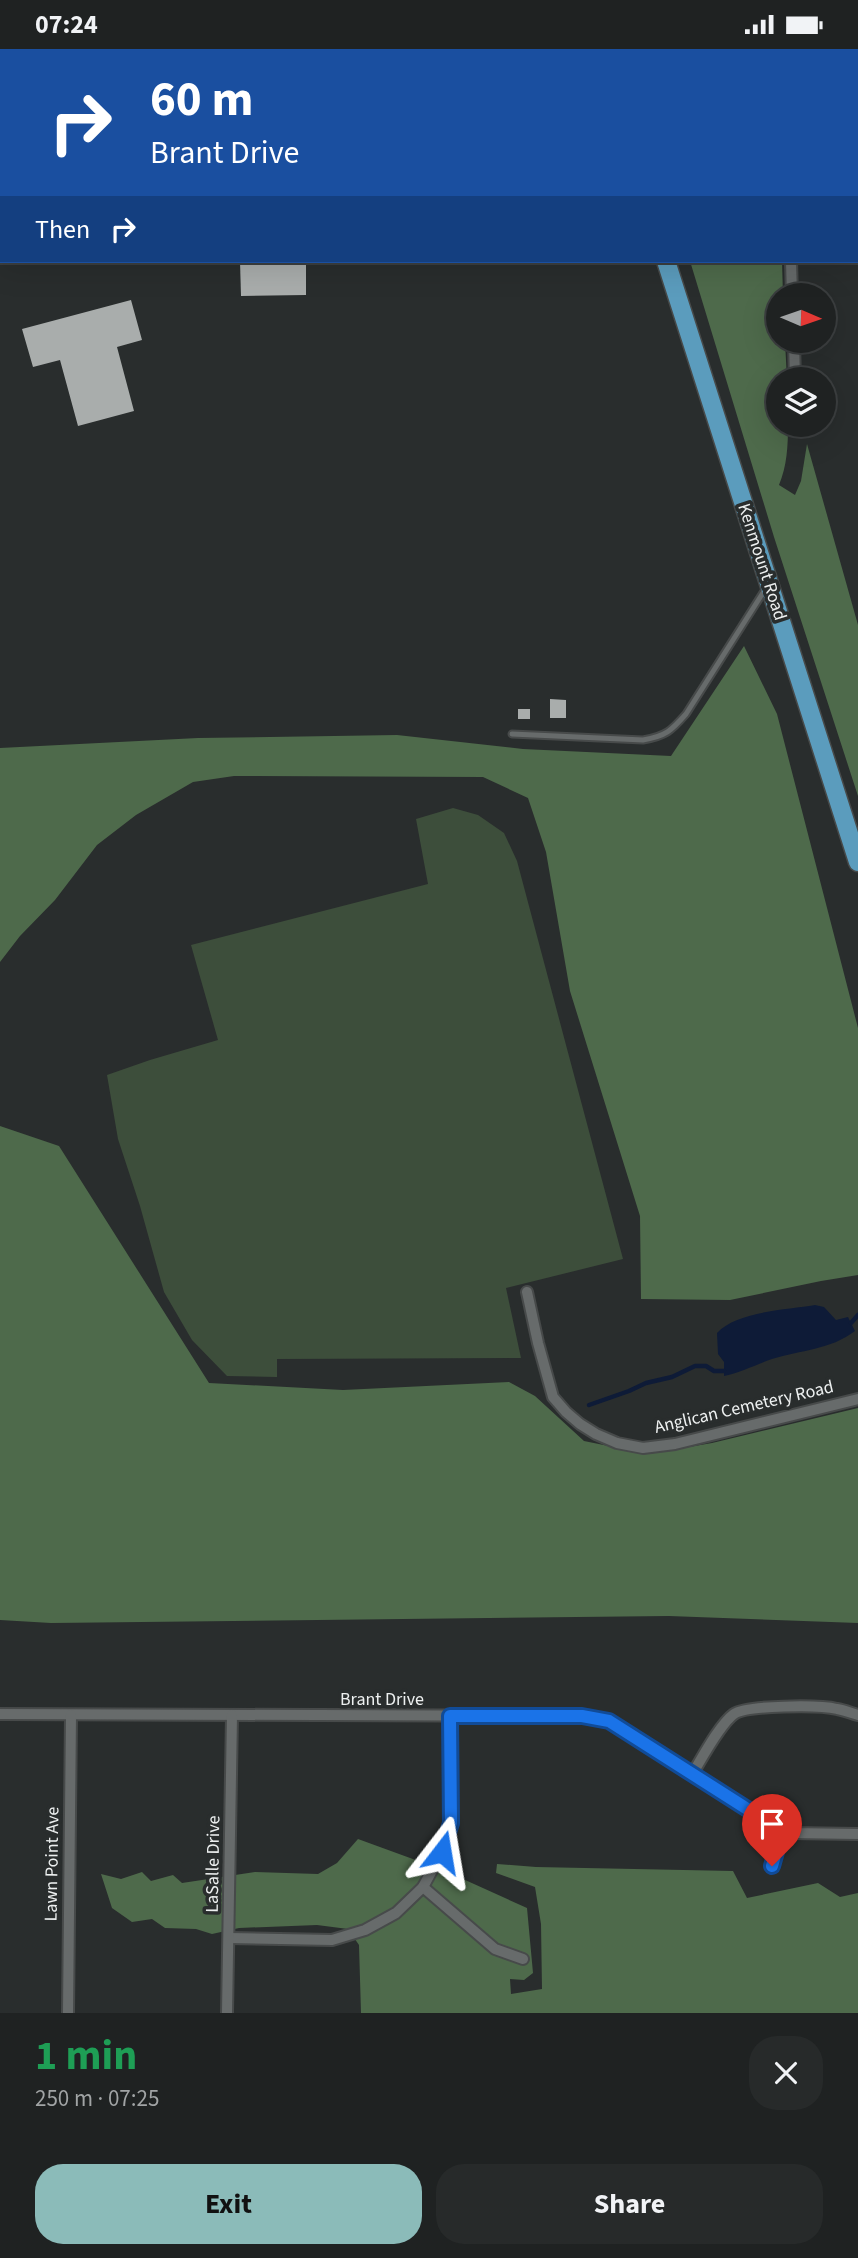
<!DOCTYPE html>
<meta charset="utf-8">
<style>
body{margin:0;font-family:"Source Sans 3",sans-serif;background:#272a2a;color:#f1f3f6;height:100vh;display:flex;flex-direction:column;font-size:26px;white-space:nowrap}
*{box-sizing:border-box;margin:0}
p{font-size:23px;color:#a1a4a5}
.icon{flex:none;width:38px;height:38px;fill:none;stroke:currentColor;stroke-width:2;stroke-linecap:round;stroke-linejoin:round}
.map{position:relative;height:1964px;overflow:hidden}
.side{display:flex;flex-direction:column;background:#1f2222;flex:1}
.side>*{flex:none}
.hud{position:absolute;left:0px;top:0px;width:859px;height:214px;box-shadow:0 7px 28px #0002,0 0 0 2px #3c3f40;background:#1a4fa0;color:#fff;overflow:hidden}
.needle{width:46px;rotate:92deg}
.tools{position:absolute;left:766px;top:234px;display:grid;gap:14px}
.tools a{display:grid;place-items:center;width:70px;height:70px;border-radius:50%;background:#1f2222;box-shadow:0 7px 28px #0002,0 0 0 2px #3c3f40;font-size:35px}
.pin{position:absolute;display:grid;place-items:center;width:60px;height:60px;color:#fff;margin:-72px -30px;border-radius:50% 50% 50% 0;rotate:-45deg;box-shadow:0 0 7px #0007}
.pin .icon{rotate:45deg}
.me{position:absolute;width:77px;margin:-38px;rotate:14deg;stroke-linejoin:round;filter:drop-shadow(0 0 5px #0008)}
.turn{display:flex;align-items:center;gap:24px;height:147px;padding:0 35px;font-size:32px}
.turn .icon{width:91px;height:91px;stroke-width:2.5}
.turn b{display:block;font-size:49px;line-height:60px}
.then{display:flex;align-items:center;height:66px;padding:0 35px;background:#0003;gap:14px;font-size:26px}
.round{display:grid;place-items:center;flex:none;width:74px;height:74px;border-radius:28px;background:#272a2a}
.head{display:flex;align-items:center;justify-content:space-between;height:119px;padding:0 35px}
h1{font-size:42px;font-weight:700;line-height:52px;color:#1e9e55}
.primary-button{display:flex;gap:14px;margin-top:auto;padding:14px 35px}
.primary-button a{flex:1;height:80px;border-radius:28px;background:#8bbbb9;color:#111;font-size:28px;font-weight:700;line-height:80px;text-align:center}
.primary-button a+a{background:#272a2a;color:#f1f3f6}
.status{display:flex;justify-content:space-between;align-items:center;height:49px;padding:0 35px;background:#1f2222;direction:ltr}
.status svg{height:19px;fill:currentColor}
.map>svg:first-child{display:block}
.green{fill:#3d4e3b}
.forest{fill:#4e6a4b}
.water{fill:#0e1b37}
.lines{fill:none;stroke-linecap:round;stroke-linejoin:round}
.stream{stroke:#0e1b37;stroke-width:4.5}
.building{fill:#a9adac}
.service-casing{stroke:#474a4a;stroke-width:9}
.minor-casing{stroke:#474a4a;stroke-width:14}
.tertiary-casing{stroke:#474a4a;stroke-width:18}
.primary-casing{stroke:#474a4a;stroke-width:21}
.service{stroke:#676b6b;stroke-width:5}
.minor{stroke:#676b6b;stroke-width:10}
.tertiary{stroke:#676b6b;stroke-width:14}
.primary{stroke:#5b9cbd;stroke-width:18}
.route-casing{stroke:#114b97;stroke-width:18}
.route{stroke:#1a73e8;stroke-width:12}
.labels{text-anchor:middle;dominant-baseline:central;stroke-width:7;stroke-linejoin:round;paint-order:stroke}
.street-label{font-size:18px;fill:#edf0f0;stroke:#292d2d}
</style>
<div class="status"><b>07:24</b><svg viewBox="0 0 49 12"><path d="M0 12V9h3v3zM5 12V6h3v6zM10 12V3h3v9zM15 12V0h3v12zM26 1h20v11H26zM47 4h2v5h-2z"/></svg></div>
<div class="map">
<svg width="858" height="1964" viewBox="0 0 858 1964">
<rect width="100%" height="100%" fill="#292d2d"/>
<polygon class="green" points="453,759 478,766 504,784 517,812 623,1210 506,1239 521,1309 277,1310 277,1328 227,1327 192,1291 164,1243 140,1157 118,1090 107,1026 150,1011 218,991 191,896 428,835 416,770"/>
<g class="forest">
<path d="M690,212H782L783,247H779V292H785L787,331H779V376H788C788,397 787,417 779,436L795,446L801,432L807,395L858,576V747L774,488Z"/>
<polygon points="744,597 777,665 858,979 858,1226 821,1232 730,1251 641,1250 640,1167 570,942 546,803 528,749 483,728 234,727 193,733 136,766 97,796 55,851 20,887 0,913 0,699 198,689 397,686 523,700 671,707"/>
<polygon points="0,1077 59,1097 209,1334 343,1341 509,1333 535,1347 584,1392 648,1405 712,1394 858,1359 858,1574 669,1567 51,1574 0,1571"/>
<polygon points="358,1790 443,1821 527,1859 533,1924 524,1931 510,1930 511,1945 542,1940 541,1875 535,1838 496,1824 497,1815 536,1818 733,1822 747,1849 818,1834 840,1848 858,1844 858,1964 361,1964 359,1896 348,1880 317,1876 239,1879 212,1885 196,1880 165,1879 152,1870 132,1873 112,1859 101,1825 121,1830 142,1823 151,1832 173,1826 182,1834 255,1823 318,1825 337,1814"/>
</g>
<path class="water" d="M815,1256L824,1258L836,1271L848,1268L855,1282C830,1301 801,1301 772,1310C755,1316 742,1323 724,1327V1313L718,1305L717,1284C737,1262 787,1261 815,1256Z"/>
<g class="lines">
<g class="stream">
<polyline points="851,1274 858,1266"/>
<polyline points="589,1356 629,1342 646,1334 672,1328 695,1317 706,1317 714,1322 724,1322"/>
</g>
</g>
<g class="building">
<polygon points="240,212 306,212 306,246 241,247"/>
<polygon points="131,251 142,291 117,298 134,362 78,377 60,311 33,318 22,280"/>
<polygon points="550,650 566,651 566,669 550,669"/>
<rect x="518" y="660" width="12" height="10"/>
</g>
<g class="lines">
<defs>
<path id="service" d="M512,685L643,691C666,687 671,682 686,665L766,539"/>
<g id="minor">
<polyline points="785,0 785,2"/>
<polyline points="296,2 296,0"/>
<polyline points="848,2 852,0"/>
<polyline points="791,212 792,247"/>
<polyline points="794,292 795,331"/>
<polyline points="527,1243 538,1294 553,1348 566,1363 580,1375 596,1385 617,1394 643,1399 675,1395 858,1350"/>
<polyline points="0,1665 582,1667 609,1673 693,1724 775,1779 790,1784 858,1785"/>
<path d="M693,1724C702,1709 720,1675 734,1665C747,1656 820,1656 837,1660C844,1661 851,1664 858,1666"/>
<polyline points="772,1817 782,1782"/>
<polyline points="423,1838 495,1900 523,1910"/>
<polyline points="229,1889 332,1891 365,1881 396,1864 423,1838 442,1803 451,1774 450,1667"/>
<polyline points="68,1964 71,1666"/>
<polyline points="227,1964 232,1666"/>
</g>
<polyline id="tertiary" points="0,192 2,192"/>
<g id="primary">
<polyline points="600,0 601,2"/>
<polyline points="666,212 858,813"/>
</g>
</defs>
<use href="#service" class="service-casing"/>
<use href="#minor" class="minor-casing"/>
<use href="#tertiary" class="tertiary-casing"/>
<use href="#primary" class="primary-casing"/>
<use href="#service" class="service"/>
<use href="#minor" class="minor"/>
<use href="#tertiary" class="tertiary"/>
<use href="#primary" class="primary"/>
</g>
<g class="lines">
<defs>
<polyline id="route" points="442,1803 451,1774 450,1667 582,1667 609,1672 782,1782 772,1817"/>
</defs>
<use href="#route" class="route-casing"/>
<use href="#route" class="route"/>
</g>
<g class="labels">
<g class="street-label">
<text transform="translate(762 513) rotate(72)">Kenmount Road</text>
<text transform="translate(744 1358) rotate(-13)">Anglican Cemetery Road</text>
<text x="382" y="1650">Brant Drive</text>
<text transform="translate(52 1815) rotate(-89)">Lawn Point Ave</text>
<text transform="translate(213 1815) rotate(-89)">LaSalle Drive</text>
</g>
</g>
</svg>
<div class="tools">
<a><svg class="needle" viewBox="-14 -14 28 28"><path d="M0-13l5 13h-10z" fill="#e53935"/><path d="M0 13l5-13h-10z" fill="#a1a4a5"/></svg></a>
<a><svg class="icon" aria-label="layers" viewBox="0 0 24 24"><path d="M12 4l9 5-9 5-9-5zM3 14l9 5 9-5"/></svg></a>
</div>
<div class="pin" style="left:772px;top:1817px;background:#d93025"><svg class="icon" aria-label="arrive" viewBox="0 0 24 24"><path d="M6 21V4h12l-3 4 3 4H6"/></svg></div>
<svg class="me" style="left:442px;top:1803px" viewBox="-20 -20 40 40"><path d="M0-17L14 15 0 8-14 15z" fill="#1a73e8" stroke="#fff" stroke-width="4"/></svg>
<div class="hud">
<div class="turn"><svg class="icon" aria-label="right" viewBox="0 0 24 24"><path d="M7 20v-9h11M14 6l5 5-5 5"/></svg><div><b>60 m</b>Brant Drive</div></div>
<div class="then">Then<svg class="icon" aria-label="right" viewBox="0 0 24 24"><path d="M7 20v-9h11M14 6l5 5-5 5"/></svg></div>
</div>
</div>
<section class="side">
<div class="head"><div><h1>1 min</h1><p>250 m · 07:25</p></div><a class="round"><svg class="icon" aria-label="close" viewBox="0 0 24 24"><path d="M6 6l12 12M18 6L6 18"/></svg></a></div>
<div class="primary-button"><a>Exit</a><a>Share</a></div>
</section>
